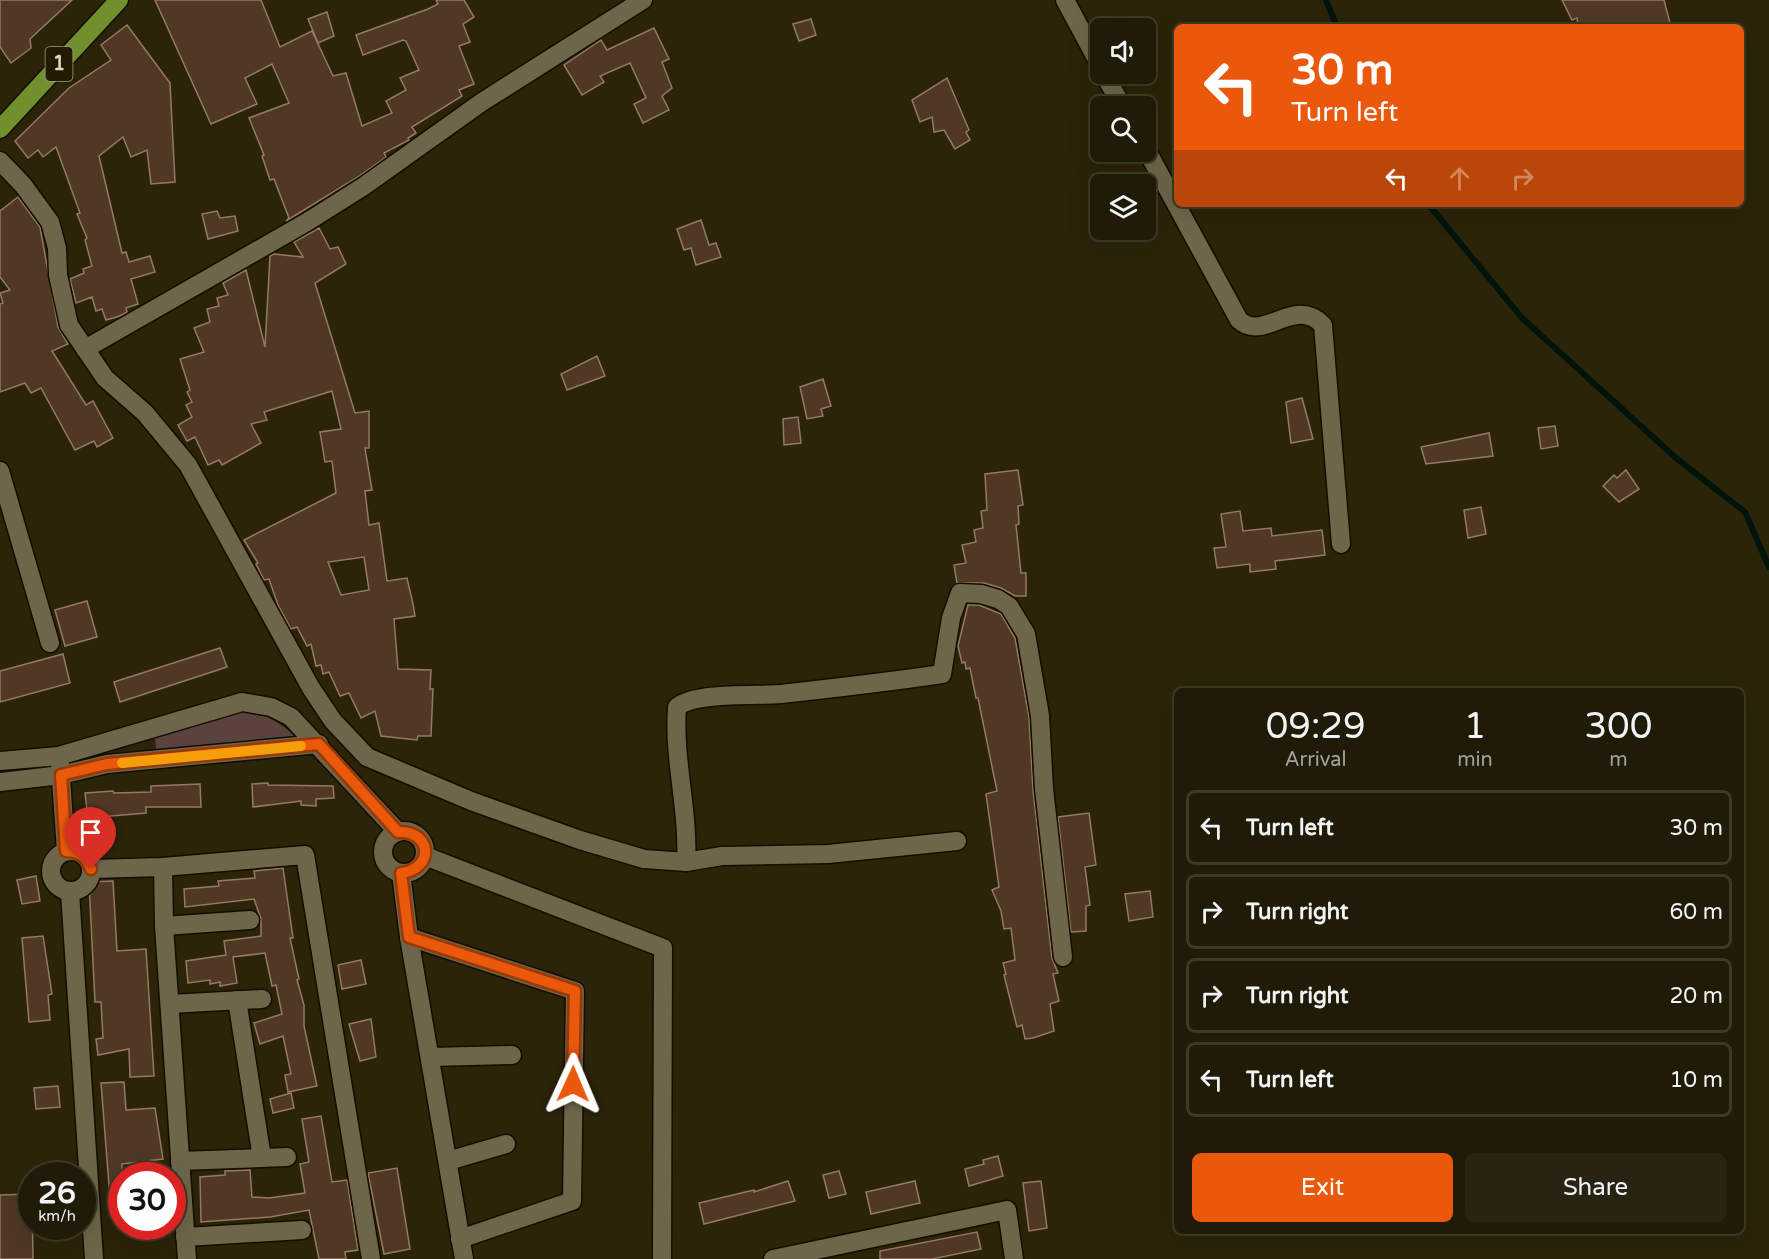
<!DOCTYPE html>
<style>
body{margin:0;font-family:"Varela Round",sans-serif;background:#282411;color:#f1f3f6;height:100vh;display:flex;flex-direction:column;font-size:22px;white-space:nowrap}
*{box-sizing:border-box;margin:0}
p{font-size:20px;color:#a2a19b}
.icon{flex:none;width:33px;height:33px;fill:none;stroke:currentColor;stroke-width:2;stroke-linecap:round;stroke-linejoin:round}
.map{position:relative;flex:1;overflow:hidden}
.panel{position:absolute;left:1174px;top:688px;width:570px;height:546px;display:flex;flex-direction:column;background:#201b07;border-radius:9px;box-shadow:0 6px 24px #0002,0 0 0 2px #3d3928}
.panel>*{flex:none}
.hud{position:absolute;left:1174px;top:24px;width:570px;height:183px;border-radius:9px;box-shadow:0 6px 24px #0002,0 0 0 2px #3d3928;background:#ea580c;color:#fff;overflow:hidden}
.fabs{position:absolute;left:1090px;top:18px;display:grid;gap:12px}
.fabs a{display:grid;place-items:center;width:66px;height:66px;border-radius:9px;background:#201b07;box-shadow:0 6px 24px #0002,0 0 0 2px #3d3928;font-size:30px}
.speed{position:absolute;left:18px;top:1162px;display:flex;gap:12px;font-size:30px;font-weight:700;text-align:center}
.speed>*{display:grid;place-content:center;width:78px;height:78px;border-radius:50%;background:#201b07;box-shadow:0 6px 24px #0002,0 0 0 2px #3d3928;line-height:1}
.speed small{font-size:15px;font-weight:400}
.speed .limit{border:9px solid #d22;background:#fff;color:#111}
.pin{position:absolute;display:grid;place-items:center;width:51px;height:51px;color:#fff;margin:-62px -26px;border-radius:50% 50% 50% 0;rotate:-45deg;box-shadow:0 0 6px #0007}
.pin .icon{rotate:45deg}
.me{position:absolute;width:66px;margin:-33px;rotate:1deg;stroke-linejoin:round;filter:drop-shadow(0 0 4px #0008)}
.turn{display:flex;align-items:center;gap:21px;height:126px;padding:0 18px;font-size:27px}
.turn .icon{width:78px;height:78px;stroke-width:2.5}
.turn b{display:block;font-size:42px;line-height:51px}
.lanes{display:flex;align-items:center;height:57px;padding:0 18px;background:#0003;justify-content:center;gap:30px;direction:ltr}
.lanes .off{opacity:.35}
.eta{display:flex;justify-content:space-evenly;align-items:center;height:102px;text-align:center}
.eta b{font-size:36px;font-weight:600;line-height:42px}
.cta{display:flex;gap:12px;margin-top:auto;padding:12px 18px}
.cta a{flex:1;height:69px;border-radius:9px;background:#ea580c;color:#fff;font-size:24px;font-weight:600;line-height:69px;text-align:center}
.cta a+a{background:#282411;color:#f1f3f6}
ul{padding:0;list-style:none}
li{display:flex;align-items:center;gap:18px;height:75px;margin:0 12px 9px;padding:0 6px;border:3px solid #3d3928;border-radius:9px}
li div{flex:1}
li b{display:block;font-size:22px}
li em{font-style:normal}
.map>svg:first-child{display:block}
.green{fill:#5b423e}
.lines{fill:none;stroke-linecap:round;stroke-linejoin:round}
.stream{stroke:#00140b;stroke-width:6}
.building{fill:#503825;stroke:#947a66;stroke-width:1.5;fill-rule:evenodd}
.minor-casing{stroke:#140d00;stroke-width:21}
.trunk-casing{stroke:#140d00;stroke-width:21}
.minor{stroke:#6e664a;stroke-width:18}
.trunk{stroke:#6f902c;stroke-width:18}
.route-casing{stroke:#983908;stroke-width:15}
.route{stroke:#ea580c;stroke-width:10}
.slow{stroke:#f59e0b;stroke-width:10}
.labels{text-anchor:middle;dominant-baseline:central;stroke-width:6;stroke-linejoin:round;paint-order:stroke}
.shield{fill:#221b02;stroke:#a49f8c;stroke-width:1.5}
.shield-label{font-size:20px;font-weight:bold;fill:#dbd7c7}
</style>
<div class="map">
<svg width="1769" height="1259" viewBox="0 0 1769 1259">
<rect width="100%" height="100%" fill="#2b2409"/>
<path class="green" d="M238,708C259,712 279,720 294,736L293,742L156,751L155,732Z"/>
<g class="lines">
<g class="stream">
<polyline points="1326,0 1337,27"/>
<polyline points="1428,204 1522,318 1676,458 1745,512 1769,567"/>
</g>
</g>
<g class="building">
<polygon points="0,0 72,0 30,39 31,48 11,63 0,47"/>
<polygon points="155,0 261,0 280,47 312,31 333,76 346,73 362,126 392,113 386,101 406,90 400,78 419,70 406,41 403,40 363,55 356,35 428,9 438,4 436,0 464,0 474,17 463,24 470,42 459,46 474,84 459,90 462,96 412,127 416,133 408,138 409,140 384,153 386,157 358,177 286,221 289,218 274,179 270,180 262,156 264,155 249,118 289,103 272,64 245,78 257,104 211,124"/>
<polygon points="1562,0 1664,0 1671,27 1578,27 1577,18 1572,20"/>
<polygon points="327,12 334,36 318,43 308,19"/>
<polygon points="811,19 816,35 799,41 793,24"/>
<polygon points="127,25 170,83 175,182 151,184 147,150 131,157 123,137 99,156 122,253 126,252 129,262 150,256 155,272 131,279 138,304 126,308 127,312 120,316 106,320 102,309 96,311 92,297 76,303 70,279 84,273 83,269 92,266 85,240 87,238 77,214 80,213 56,147 43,157 38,150 28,158 15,141 69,88 111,60 101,45"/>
<polygon points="654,28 669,59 662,62 672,88 662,96 669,110 643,123 634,104 646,98 630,63 600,76 604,82 582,95 564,65 601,40 607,50"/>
<polygon points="947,78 969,130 966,132 970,140 955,149 944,130 934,132 932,117 920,122 912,100"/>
<polygon points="18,197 40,227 58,327 68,344 52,351 86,405 93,401 113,438 97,447 94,441 75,450 41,388 31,393 25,383 0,392 0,304 3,303 0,293 10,290 0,277 0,211"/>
<polygon points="217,211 220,218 235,216 238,231 208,239 202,214"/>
<polygon points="701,220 709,245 716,243 721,257 696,265 691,248 684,250 677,229"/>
<path d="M319,228L330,249L338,247L346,264L315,283L355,413L369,411V448H365L372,490L365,491L369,525L379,523L387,581L407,578L413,604L415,616L394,619L398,669L431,670L430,689H433L431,736H418L417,740L381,736L375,711L361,718L349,693L340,696L329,672L323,674L321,665L316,666L311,644L307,646L297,627L291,629L278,605L269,579L264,580L256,564L258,563L244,540L336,493L332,461L325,462L320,432L341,429L332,391L264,412L267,420L251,424L261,443L222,465L219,460L208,465L195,437L187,441L178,425L192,417L186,405L192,402L187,392L190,390L180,359L204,352L194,328L210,322L207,309L219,306L217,298L228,295L223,283L246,270L265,347L270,256L274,254L303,257L294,242ZM364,557L369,590L341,595L328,562Z"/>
<polygon points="597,356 605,376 567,390 561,374"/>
<polygon points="823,379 831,406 821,409 823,416 807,419 800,387"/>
<polygon points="1302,398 1313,439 1291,443 1286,402"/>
<polygon points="798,417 801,443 784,445 783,419"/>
<polygon points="1555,426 1558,446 1541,449 1538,428"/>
<polygon points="1489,433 1493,456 1426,464 1421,447"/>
<polygon points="1018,470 1023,505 1018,506 1019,524 1016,525 1021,573 1026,573 1026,596 1015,596 1001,588 984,583 957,583 954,565 966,563 962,545 976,542 974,530 983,528 981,511 987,510 985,474"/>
<polygon points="1626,470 1639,489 1619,502 1603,486 1614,475 1617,478"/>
<polygon points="1481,507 1486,534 1468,538 1464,510"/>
<polygon points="1240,511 1243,531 1271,528 1272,536 1322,530 1325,555 1275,561 1276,569 1250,572 1250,564 1217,568 1214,548 1226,547 1221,514"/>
<polygon points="87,601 97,637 65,646 55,610"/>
<polygon points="968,605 979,605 1001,614 1015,638 1029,717 1033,790 1052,958 1058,973 1053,974 1059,1001 1050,1004 1054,1031 1033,1038 1025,1039 1022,1025 1017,1027 1004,975 1006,974 1003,963 1015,960 1011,928 1004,929 1001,911 992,890 999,887 986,794 997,791 978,698 976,698 970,668 966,669 965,662 962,663 958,646"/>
<polygon points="220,648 227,667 120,702 114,682"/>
<polygon points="63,654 70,683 0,702 0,671"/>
<polygon points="268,783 268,785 333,786 334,798 316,799 316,806 301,805 301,801 253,807 252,784"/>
<polygon points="200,784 201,807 146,807 146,813 88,818 85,793 113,791 114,793 151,792 151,786"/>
<polygon points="1089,813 1096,865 1085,867 1090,905 1086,906 1086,931 1071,932 1058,817"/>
<polygon points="283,868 293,938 290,938 299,979 297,980 304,1005 304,1026 317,1086 288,1092 285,1075 291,1074 283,1036 260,1044 254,1023 282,1014 276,985 272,986 265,953 233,957 237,983 220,986 220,982 210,984 210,980 188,983 186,961 226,955 224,941 261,936 261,919 254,899 185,907 184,889 219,886 218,881 255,878 254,871"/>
<polygon points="36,876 40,901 22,904 17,880"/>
<polygon points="113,881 117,951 146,949 154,1076 130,1077 129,1049 98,1055 96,1039 103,1038 101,1002 95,1002 89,882"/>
<polygon points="1150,891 1153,917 1129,921 1125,894"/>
<polygon points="43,936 52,994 48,995 50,1020 29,1022 22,938"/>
<polygon points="361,960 366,984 342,989 338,965"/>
<polygon points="371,1019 376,1057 360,1061 349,1024"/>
<polygon points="124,1082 126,1110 155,1108 163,1159 122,1164 122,1198 110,1198 101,1083"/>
<polygon points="58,1086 60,1107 36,1109 34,1088"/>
<polygon points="291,1093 294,1108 273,1113 270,1099"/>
<polygon points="321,1116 332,1182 347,1180 358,1250 345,1252 346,1259 319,1259 309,1210 270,1217 201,1222 200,1177 225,1175 225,1171 250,1170 252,1197 269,1198 305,1193 300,1164 309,1162 302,1119"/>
<polygon points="998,1156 1003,1176 969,1186 965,1169 984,1164 983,1160"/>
<polygon points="397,1168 410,1249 384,1254 368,1173"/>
<polygon points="839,1171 846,1194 829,1198 823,1175"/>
<polygon points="788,1181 795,1201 704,1224 699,1203 754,1190 754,1192"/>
<polygon points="915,1181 920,1203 871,1214 866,1192"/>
<polygon points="1041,1181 1047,1228 1029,1231 1023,1183"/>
<polygon points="32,1194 33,1259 0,1259 0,1195"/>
<polygon points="977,1232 981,1249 932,1259 880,1259 880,1251"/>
</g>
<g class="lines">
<defs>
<g id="minor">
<polyline points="1065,0 1101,67"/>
<polyline points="1104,74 1122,106"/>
<path d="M1146,149L1239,320C1264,343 1294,295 1323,325L1341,544"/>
<path d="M0,161L23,185L50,222L57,248L58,275L69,325L105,378L145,413L188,465L311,688L333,721L367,757L471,801L580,840L644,859L686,862C689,810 673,759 677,707C696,692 756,696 781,694C835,688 889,682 942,674L951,618L960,593L981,594L998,599L1009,606L1026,634L1040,716L1044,789L1063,957"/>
<polyline points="85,349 307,222 364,186 482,102 643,0"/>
<polyline points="0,471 50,643"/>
<polyline points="0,761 59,756 242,702 271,707 291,717 398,832"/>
<polyline points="60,764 66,851"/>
<polyline points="0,782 61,775 107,764 319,744"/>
<circle cx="404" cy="852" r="21"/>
<circle cx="71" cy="871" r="20"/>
<polyline points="425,856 663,948 662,1259"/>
<polyline points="686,862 722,856 828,854 957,841"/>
<polyline points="163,867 164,926 187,1259"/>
<polyline points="91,869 163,867 305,855 371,1259"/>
<polyline points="401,873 409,937 464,1259"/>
<polyline points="70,892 94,1259"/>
<polyline points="164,926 250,920"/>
<polyline points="409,937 575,991 572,1201 460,1239"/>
<polyline points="237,1000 262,1158"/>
<polyline points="170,1004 262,999"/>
<polyline points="430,1057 512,1055"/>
<polyline points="180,1161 287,1157"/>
<polyline points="448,1161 506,1144"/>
<polyline points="185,1237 302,1230"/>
<polyline points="773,1259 1007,1210 1014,1259"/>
</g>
<polyline id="trunk" points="0,129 119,0"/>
</defs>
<use href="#minor" class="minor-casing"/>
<use href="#trunk" class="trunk-casing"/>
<use href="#minor" class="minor"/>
<use href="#trunk" class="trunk"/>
</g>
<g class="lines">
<defs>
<path id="route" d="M91,869C86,856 80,852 66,851L61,775L107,764L319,744L398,832C432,830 435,869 401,873L409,937L575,991L573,1084"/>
</defs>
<use href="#route" class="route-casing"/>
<use href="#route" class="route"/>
<polyline class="slow" points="122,763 301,746"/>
</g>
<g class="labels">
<rect class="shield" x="45.5" y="47" width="27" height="34" rx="4.5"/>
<g class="shield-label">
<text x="59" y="64">1</text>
</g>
</g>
</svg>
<div class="fabs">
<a><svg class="icon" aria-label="sound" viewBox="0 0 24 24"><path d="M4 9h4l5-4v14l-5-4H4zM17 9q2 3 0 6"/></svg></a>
<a><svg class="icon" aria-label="search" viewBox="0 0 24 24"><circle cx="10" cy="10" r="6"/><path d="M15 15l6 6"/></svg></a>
<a><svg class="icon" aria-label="layers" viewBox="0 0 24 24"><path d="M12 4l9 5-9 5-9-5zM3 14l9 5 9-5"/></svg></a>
</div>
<div class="speed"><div>26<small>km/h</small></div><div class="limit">30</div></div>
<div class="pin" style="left:91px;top:869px;background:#d93025"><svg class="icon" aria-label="arrive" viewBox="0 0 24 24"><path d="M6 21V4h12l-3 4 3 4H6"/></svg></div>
<svg class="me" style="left:573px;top:1084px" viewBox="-20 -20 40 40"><path d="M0-17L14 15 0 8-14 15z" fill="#ea580c" stroke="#fff" stroke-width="4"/></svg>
<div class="hud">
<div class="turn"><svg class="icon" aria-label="left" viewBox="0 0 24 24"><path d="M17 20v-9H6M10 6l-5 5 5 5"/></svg><div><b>30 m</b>Turn left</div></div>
<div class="lanes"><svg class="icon" aria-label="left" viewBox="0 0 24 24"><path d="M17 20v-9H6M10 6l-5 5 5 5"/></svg><svg class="icon off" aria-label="ahead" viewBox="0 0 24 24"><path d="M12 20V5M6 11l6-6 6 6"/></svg><svg class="icon off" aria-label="right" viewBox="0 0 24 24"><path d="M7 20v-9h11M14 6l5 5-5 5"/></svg></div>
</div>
<section class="panel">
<div class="eta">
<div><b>09:29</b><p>Arrival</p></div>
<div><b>1</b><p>min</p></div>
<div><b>300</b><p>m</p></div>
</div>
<ul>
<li><svg class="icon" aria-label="left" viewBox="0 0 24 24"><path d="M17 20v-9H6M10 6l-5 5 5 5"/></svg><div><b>Turn left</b></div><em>30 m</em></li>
<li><svg class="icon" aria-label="right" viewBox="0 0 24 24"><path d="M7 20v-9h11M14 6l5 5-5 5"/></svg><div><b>Turn right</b></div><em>60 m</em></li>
<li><svg class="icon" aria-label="right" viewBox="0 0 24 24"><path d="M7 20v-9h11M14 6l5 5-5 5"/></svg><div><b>Turn right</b></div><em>20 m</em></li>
<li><svg class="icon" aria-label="left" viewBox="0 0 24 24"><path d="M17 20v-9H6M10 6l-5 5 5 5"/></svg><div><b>Turn left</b></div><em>10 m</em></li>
</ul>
<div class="cta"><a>Exit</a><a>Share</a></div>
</section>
</div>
